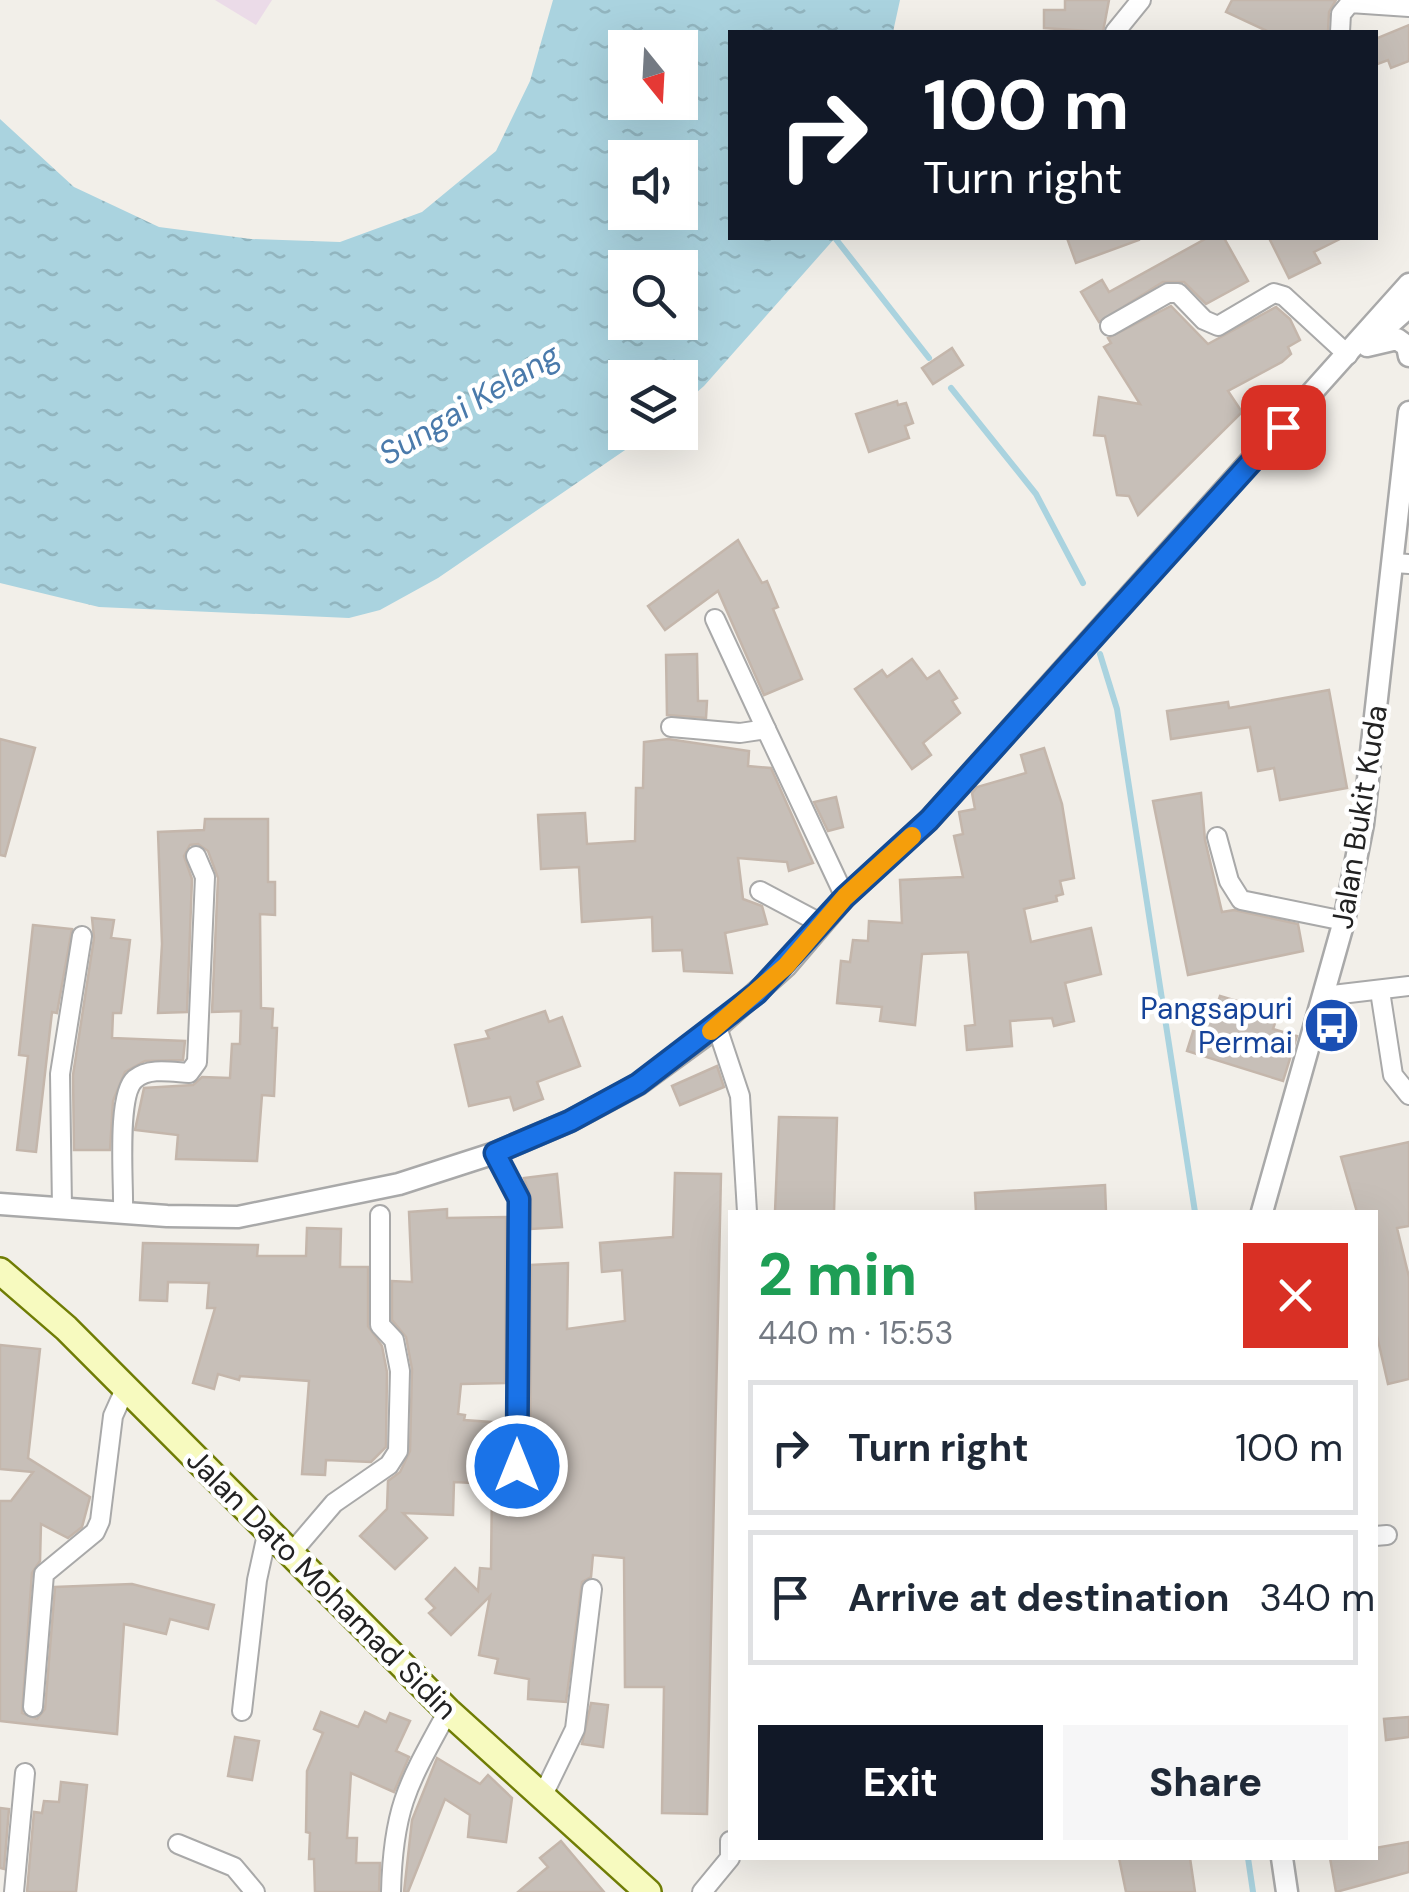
<!DOCTYPE html>
<meta charset="utf-8">
<style>
body{margin:0;font-family:"DM Sans",sans-serif;background:#f6f6f7;color:#1f2937;height:100vh;display:flex;flex-direction:column;font-size:38px;white-space:nowrap}
*{box-sizing:border-box;margin:0}
p{font-size:32px;color:#747a83}
.icon{flex:none;width:55px;height:55px;fill:none;stroke:currentColor;stroke-width:2;stroke-linecap:round;stroke-linejoin:round}
.map{position:relative;flex:1;overflow:hidden}
.drawer{position:absolute;left:728px;top:1210px;width:650px;height:650px;display:flex;flex-direction:column;background:#fff;border-radius:0px;box-shadow:0 10px 40px #0002}
.drawer>*{flex:none}
.hud{position:absolute;left:728px;top:30px;width:650px;height:210px;border-radius:0px;box-shadow:0 10px 40px #0002;background:#111827;color:#fff;overflow:hidden}
.needle{width:65px;rotate:162deg}
.controls{position:absolute;left:608px;top:30px;display:grid;gap:20px}
.controls a{display:grid;place-items:center;width:90px;height:90px;border-radius:0px;background:#fff;box-shadow:0 10px 40px #0002;font-size:50px}
.pin{position:absolute;display:grid;place-items:center;width:85px;height:85px;color:#fff;margin:-42px;border-radius:20px;box-shadow:0 5px 15px #0006}
.me{position:absolute;width:110px;margin:-55px;rotate:0deg;stroke-linejoin:round;filter:drop-shadow(0 0 8px #0008)}
.turn{display:flex;align-items:center;gap:35px;height:210px;padding:0 30px;font-size:45px}
.turn .icon{width:130px;height:130px;stroke-width:2.5}
.turn b{display:block;font-size:70px;line-height:85px}
.round{display:grid;place-items:center;flex:none;width:105px;height:105px;border-radius:0px;background:#f6f6f7}
.summary{display:flex;align-items:center;justify-content:space-between;height:170px;padding:0 30px}
h1{font-size:60px;font-weight:800;line-height:75px;color:#1e9e55}
.primary-button{display:flex;gap:20px;margin-top:auto;padding:20px 30px}
.primary-button a{flex:1;height:115px;border-radius:0px;background:#111827;color:#fff;font-size:40px;font-weight:800;line-height:115px;text-align:center}
.primary-button a+a{background:#f6f6f7;color:#1f2937}
ul{padding:0;list-style:none}
li{display:flex;align-items:center;gap:30px;height:135px;margin:0 20px 15px;padding:0 10px;border:5px solid #e0e1e3;border-radius:0px}
li div{flex:1}
li b{display:block;font-size:38px}
li em{font-style:normal}
.map>svg:first-child{display:block}
.industrial{fill:#ebdbe8}
.water{fill:url(#water-ripples);fill-rule:evenodd}
.lines{fill:none;stroke-linecap:round;stroke-linejoin:round}
.stream{stroke:#aad3df;stroke-width:6}
.building{fill:#c7bfb8;stroke:#c4b6ab;stroke-width:2.5}
.minor-casing{stroke:#a9a9a9;stroke-width:22}
.tertiary-casing{stroke:#a9a9a9;stroke-width:25}
.secondary-casing{stroke:#707d05;stroke-width:30}
.minor{stroke:#fff;stroke-width:18}
.tertiary{stroke:#fff;stroke-width:20}
.secondary{stroke:#f7fabf;stroke-width:25}
.route-casing{stroke:#114b97;stroke-width:25}
.route{stroke:#1a73e8;stroke-width:18}
.slow{stroke:#f59e0b;stroke-width:18}
.labels{text-anchor:middle;dominant-baseline:central;stroke-width:9;stroke-linejoin:round;paint-order:stroke}
.street-label{font-size:30px;fill:#222;stroke:#fff}
.transit-label{font-size:30px;fill:#164399;stroke:#fff;text-anchor:end}
.water-label{font-size:32px;font-style:italic;fill:#4a7aab;stroke:#fff}
</style>
<div class="map">
<svg width="1409" height="1892" viewBox="0 0 1409 1892">
<defs>
<pattern id="water-ripples" width="26" height="14" patternUnits="userSpaceOnUse" patternTransform="scale(2.5)"><rect width="26" height="14" fill="#aad3df"/><path d="M2 4q2-2 4 0t4 0M15 11q2-2 4 0t4 0" fill="none" stroke="#92b5bf"/></pattern>
</defs>
<rect width="100%" height="100%" fill="#f2efe9"/>
<polygon class="industrial" points="215,0 272,0 256,25"/>
<path class="water" d="M553,0H900L893,32H730V238H835L704,386L680,407V378H625V432L650,433L438,578L380,610L349,618L99,607L0,583V119L74,187L159,227L251,239L340,242L422,212L496,151L530,81ZM625,48H680V102H625ZM625,158H680V212H625ZM625,268H680V322H625Z"/>
<g class="lines">
<g class="stream">
<polyline points="835,238 929,358"/>
<polyline points="951,388 1036,494 1083,583"/>
<polyline points="1100,654 1117,709 1195,1212"/>
<polyline points="1248,1858 1253,1892"/>
</g>
</g>
<g class="building">
<polygon points="1065,0 1109,0 1103,32 1044,28 1044,10 1065,10"/>
<polygon points="1232,0 1336,0 1329,12 1328,32 1269,32 1226,12"/>
<polygon points="1409,25 1409,61 1391,68 1388,60 1375,65 1375,39"/>
<polygon points="1067,238 1139,238 1139,240 1076,263"/>
<polygon points="1207,238 1224,238 1248,281 1206,304 1184,282 1163,282 1099,322 1081,292 1102,280 1109,292"/>
<polygon points="1269,238 1342,238 1314,252 1320,263 1289,278"/>
<polygon points="1171,306 1208,344 1276,307 1290,319 1300,340 1288,347 1291,354 1282,362 1228,391 1242,412 1138,515 1129,496 1117,495 1105,436 1094,435 1099,397 1140,404 1104,347 1111,343 1108,338"/>
<polygon points="952,348 963,365 933,384 922,368"/>
<polygon points="897,401 898,405 906,403 913,423 905,426 909,438 869,452 856,414"/>
<polygon points="738,540 762,583 767,581 778,607 773,609 802,679 764,695 718,591 665,630 648,606"/>
<polygon points="697,654 698,701 707,701 706,718 667,715 666,655"/>
<polygon points="912,659 927,679 939,671 957,698 952,701 960,713 923,743 931,755 912,769 855,689 882,670 887,677"/>
<polygon points="1329,690 1347,788 1280,800 1274,768 1258,771 1250,727 1171,739 1167,711 1228,702 1229,708"/>
<polygon points="0,739 35,748 5,856 0,855"/>
<polygon points="668,739 749,751 748,766 771,768 813,863 789,871 787,862 738,858 743,899 762,906 767,924 725,933 732,973 684,971 682,950 653,951 652,917 582,922 579,867 541,869 538,815 585,813 587,844 635,841 636,788 643,788 644,742"/>
<polygon points="1044,748 1062,804 1074,878 1060,881 1063,894 1056,896 1057,901 1024,909 1031,942 1091,928 1101,974 1065,983 1074,1021 1054,1026 1052,1018 1010,1021 1012,1046 967,1050 965,1026 975,1025 968,952 922,954 915,1025 880,1021 882,1007 837,1003 841,961 850,962 853,940 868,941 869,921 902,923 900,880 963,877 954,836 963,834 959,812 975,809 972,793 977,787 1026,773 1021,755"/>
<polygon points="1201,793 1205,840 1222,912 1234,910 1298,924 1303,951 1188,975 1153,801"/>
<polygon points="836,797 843,827 828,831 814,802"/>
<polygon points="205,819 268,819 268,882 275,882 275,915 260,914 261,1008 273,1009 272,1028 277,1028 274,1096 262,1095 257,1161 176,1159 178,1135 135,1130 144,1088 193,1085 202,1077 230,1078 232,1044 240,1044 241,1011 212,1012 218,878 208,851 198,844 190,845 184,856 192,879 187,1012 158,1013 162,944 158,832 204,830"/>
<polygon points="92,918 114,920 111,938 130,940 121,1013 113,1013 112,1038 185,1041 183,1060 145,1061 125,1072 113,1101 110,1150 74,1150 73,1075 94,938"/>
<polygon points="33,925 72,929 57,1013 52,1012 36,1152 17,1150 28,1056 19,1055"/>
<polygon points="1220,996 1244,1003 1241,1012 1275,1023 1273,1029 1297,1036 1283,1081 1187,1051 1201,1006 1215,1011"/>
<polygon points="545,1011 549,1022 562,1017 580,1066 537,1082 543,1099 514,1110 510,1097 469,1106 455,1045 489,1038 486,1031"/>
<polygon points="717,1066 724,1087 680,1105 672,1086"/>
<polygon points="779,1117 837,1118 834,1212 775,1212"/>
<polygon points="1409,1142 1409,1226 1397,1228 1409,1277 1409,1379 1388,1384 1375,1327 1375,1212 1357,1212 1341,1157"/>
<polygon points="675,1173 721,1174 707,1814 662,1813 664,1687 625,1687 624,1558 593,1555 591,1577 582,1582 566,1702 528,1699 529,1679 495,1673 498,1659 479,1655 490,1596 451,1635 429,1613 435,1608 426,1599 455,1568 478,1591 480,1568 491,1569 492,1484 454,1482 453,1515 403,1513 427,1538 395,1569 360,1536 387,1509 388,1481 400,1472 410,1451 412,1369 406,1337 392,1320 392,1281 412,1282 409,1212 447,1209 447,1218 506,1217 505,1383 461,1384 458,1414 465,1415 464,1420 505,1423 505,1467 510,1476 518,1478 530,1466 531,1265 568,1263 567,1329 625,1321 622,1270 602,1272 600,1243 673,1237"/>
<polygon points="557,1174 562,1227 531,1229 531,1198 524,1178"/>
<polygon points="1105,1185 1106,1212 976,1212 975,1193"/>
<polygon points="307,1228 341,1229 340,1267 368,1267 368,1326 382,1346 387,1372 386,1447 371,1462 326,1460 325,1475 302,1474 309,1381 240,1376 239,1380 218,1374 214,1389 193,1383 215,1308 207,1308 209,1283 168,1282 167,1301 140,1300 143,1243 258,1245 257,1256 306,1256"/>
<polygon points="0,1345 40,1349 28,1458 90,1497 82,1527 68,1538 41,1524 40,1561 32,1573 22,1713 37,1719 45,1709 55,1587 132,1584 214,1605 208,1629 170,1619 166,1634 124,1624 117,1734 0,1721 0,1501 11,1501 33,1472 0,1469"/>
<polygon points="591,1703 608,1705 603,1747 582,1744"/>
<polygon points="321,1712 358,1727 365,1712 386,1722 390,1713 410,1721 396,1751 409,1757 394,1792 351,1773 347,1838 357,1838 356,1863 380,1863 379,1892 315,1892 314,1859 309,1859 310,1833 306,1832 307,1771 323,1733 314,1729"/>
<polygon points="1409,1717 1409,1737 1386,1740 1384,1719"/>
<polygon points="235,1737 259,1741 252,1780 228,1776"/>
<polygon points="437,1758 480,1784 488,1775 512,1798 506,1842 468,1837 470,1815 445,1799 408,1892 404,1892 412,1820"/>
<polygon points="61,1782 87,1785 76,1892 27,1892 34,1812 42,1813 44,1801 59,1802"/>
<polygon points="0,1808 9,1809 4,1869 0,1868"/>
<polygon points="561,1841 604,1892 518,1892 548,1867 540,1858"/>
<polygon points="1409,1842 1409,1872 1336,1892 1330,1858 1375,1858 1375,1848"/>
<polygon points="1119,1858 1190,1858 1195,1892 1126,1892"/>
</g>
<g class="lines">
<defs>
<g id="minor">
<polyline points="1115,32 1141,0"/>
<polyline points="1340,32 1341,14 1350,3 1409,7"/>
<polyline points="1110,326 1168,293 1178,293 1204,320 1218,326 1274,293 1284,296 1348,355"/>
<polyline points="1394,563 1409,564"/>
<polyline points="715,619 766,729"/>
<polyline points="671,727 740,733 766,729 845,897"/>
<polyline points="1217,837 1229,881 1241,900 1344,921"/>
<polyline points="760,891 822,924"/>
<polyline points="1380,991 1393,1075 1409,1095"/>
<polyline points="1324,996 1409,986"/>
<polyline points="717,1027 740,1096 747,1212"/>
<polyline points="495,1153 519,1199 517,1466"/>
<polyline points="62,1208 60,1074 82,936"/>
<path d="M123,1210C124,1183 116,1095 135,1079C149,1067 172,1072 189,1073L197,1062L205,877L196,856"/>
<polyline points="1375,1536 1387,1535"/>
<polyline points="293,1551 334,1503 389,1465 398,1451 400,1371 394,1340 380,1325 380,1215"/>
<polyline points="33,1707 44,1574 95,1532 100,1521 113,1416 126,1387"/>
<polyline points="242,1711 257,1580 268,1530"/>
<polyline points="542,1797 575,1729 592,1589"/>
<polyline points="178,1844 234,1867 255,1892"/>
<polyline points="14,1892 25,1773"/>
<path d="M391,1892C393,1807 408,1784 448,1711"/>
<polyline points="702,1892 730,1858 730,1841"/>
</g>
<g id="tertiary">
<polyline points="1384,329 1409,307"/>
<polyline points="1367,346 1397,339 1407,346 1409,356"/>
<polyline points="0,1204 167,1216 238,1217 399,1184 495,1153 570,1121 639,1084 717,1027 786,966 845,897 929,820 1409,284"/>
<polyline points="1262,1212 1344,921 1363,824 1409,412"/>
<polyline points="1282,1858 1287,1892"/>
</g>
<polyline id="secondary" points="0,1271 66,1328 448,1711 648,1892"/>
</defs>
<use href="#minor" class="minor-casing"/>
<use href="#tertiary" class="tertiary-casing"/>
<use href="#secondary" class="secondary-casing"/>
<use href="#minor" class="minor"/>
<use href="#tertiary" class="tertiary"/>
<use href="#secondary" class="secondary"/>
</g>
<g class="lines">
<defs>
<polyline id="route" points="517,1466 519,1199 495,1153 570,1121 638,1084 757,993 845,897 929,820 1283,427"/>
</defs>
<use href="#route" class="route-casing"/>
<use href="#route" class="route"/>
<polyline class="slow" points="711,1031 786,966 845,897 912,836"/>
</g>
<defs>
<symbol id="bus-disc" viewBox="-11 -11 22 22"><circle r="9.5" fill="#1a4fb4" stroke="#fff"/><path d="M-5-6H5V4H4V6H2V4H-2V6H-4V4H-5ZM-3.5-4V0h7V-4ZM-3.5 1.2v1.5H-2V1.2ZM2 1.2v1.5H3.5V1.2Z" fill="#fff"/></symbol>
</defs>
<g fill-rule="evenodd">
<use href="#bus-disc" x="1300" y="994" width="63" height="63"/>
</g>
<g class="labels">
<g class="street-label">
<text transform="translate(1359 817) rotate(-81)">Jalan Bukit Kuda</text>
<text transform="translate(322 1584) rotate(45)">Jalan Dato Mohamad Sidin</text>
</g>
<g class="transit-label">
<text x="1293" y="1008">Pangsapuri<tspan x="1293" dy="34">Permai</tspan></text>
</g>
<g class="water-label">
<text transform="translate(469 404) rotate(-31)">Sungai Kelang</text>
</g>
</g>
</svg>
<div class="controls">
<a><svg class="needle" viewBox="-14 -14 28 28"><path d="M0-13l5 13h-10z" fill="#e53935"/><path d="M0 13l5-13h-10z" fill="#747a83"/></svg></a>
<a><svg class="icon" aria-label="sound" viewBox="0 0 24 24"><path d="M4 9h4l5-4v14l-5-4H4zM17 9q2 3 0 6"/></svg></a>
<a><svg class="icon" aria-label="search" viewBox="0 0 24 24"><circle cx="10" cy="10" r="6"/><path d="M15 15l6 6"/></svg></a>
<a><svg class="icon" aria-label="layers" viewBox="0 0 24 24"><path d="M12 4l9 5-9 5-9-5zM3 14l9 5 9-5"/></svg></a>
</div>
<div class="pin" style="left:1283px;top:427px;background:#d93025"><svg class="icon" aria-label="arrive" viewBox="0 0 24 24"><path d="M6 21V4h12l-3 4 3 4H6"/></svg></div>
<svg class="me" style="left:517px;top:1466px" viewBox="-20 -20 40 40"><circle r="17" fill="#1a73e8" stroke="#fff" stroke-width="3"/><path d="M0-11L8 9 0 5-8 9z" fill="#fff"/></svg>
<div class="hud">
<div class="turn"><svg class="icon" aria-label="right" viewBox="0 0 24 24"><path d="M7 20v-9h11M14 6l5 5-5 5"/></svg><div><b>100 m</b>Turn right</div></div>
</div>
<section class="drawer">
<div class="summary"><div><h1>2 min</h1><p>440 m · 15:53</p></div><a class="round" style="background:#d93025;color:#fff"><svg class="icon" aria-label="close" viewBox="0 0 24 24"><path d="M6 6l12 12M18 6L6 18"/></svg></a></div>
<ul>
<li><svg class="icon" aria-label="right" viewBox="0 0 24 24"><path d="M7 20v-9h11M14 6l5 5-5 5"/></svg><div><b>Turn right</b></div><em>100 m</em></li>
<li><svg class="icon" aria-label="arrive" viewBox="0 0 24 24"><path d="M6 21V4h12l-3 4 3 4H6"/></svg><div><b>Arrive at destination</b></div><em>340 m</em></li>
</ul>
<div class="primary-button"><a>Exit</a><a>Share</a></div>
</section>
</div>
